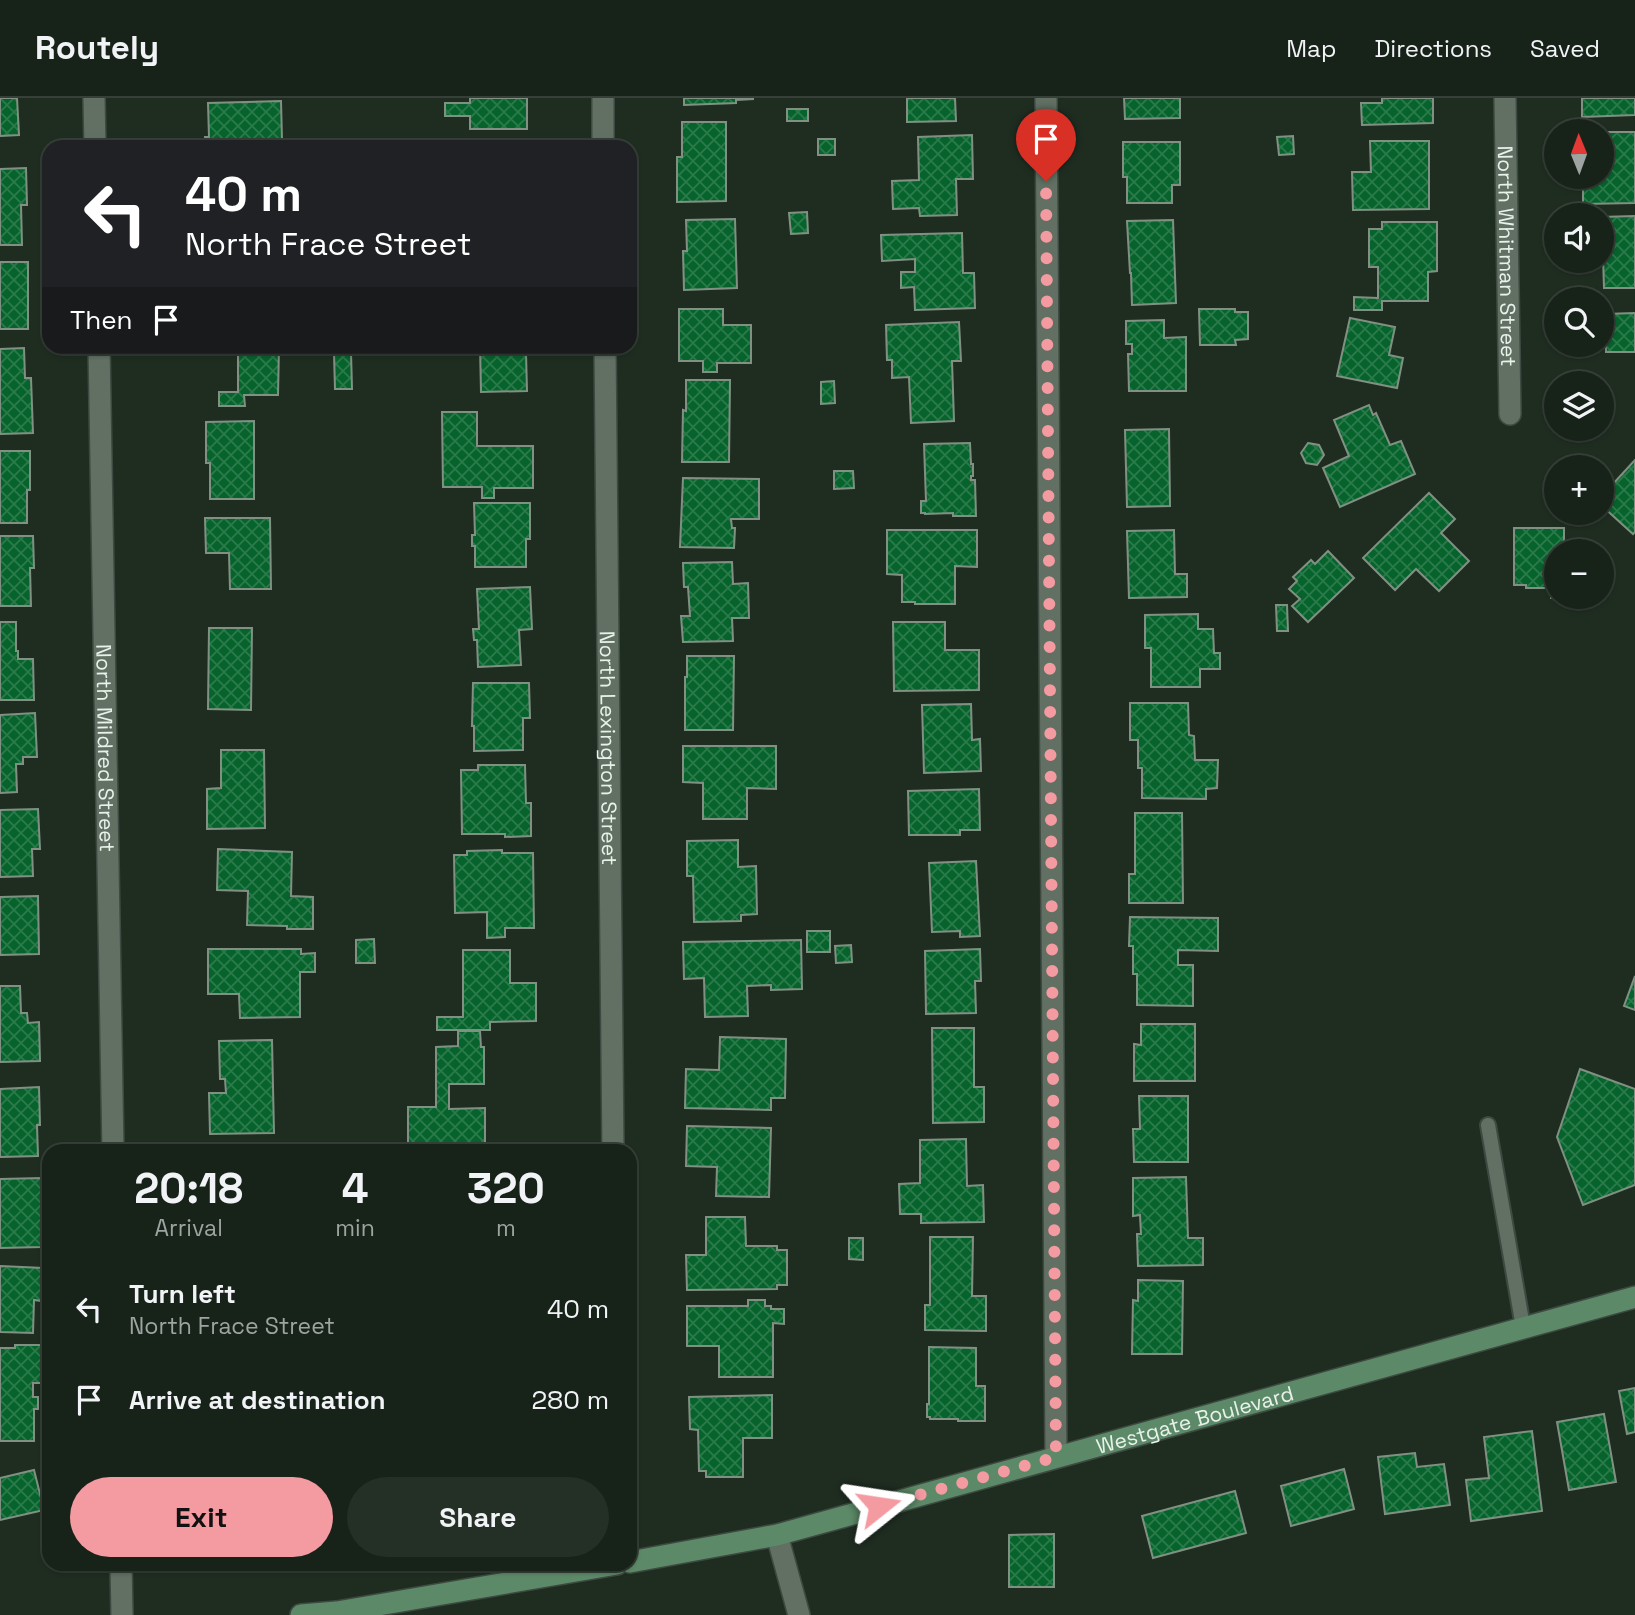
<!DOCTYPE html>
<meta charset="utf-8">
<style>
body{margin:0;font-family:"Space Grotesk",sans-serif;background:#242f26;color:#f1f3f6;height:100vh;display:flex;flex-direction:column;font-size:26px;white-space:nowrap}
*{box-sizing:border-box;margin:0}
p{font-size:23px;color:#9ea4a2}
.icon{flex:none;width:38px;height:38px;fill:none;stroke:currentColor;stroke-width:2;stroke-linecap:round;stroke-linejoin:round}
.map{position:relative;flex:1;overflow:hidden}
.side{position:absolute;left:42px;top:1046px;width:595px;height:427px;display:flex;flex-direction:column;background:#172219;border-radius:21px;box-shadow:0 2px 5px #0004,0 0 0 2px #363f38}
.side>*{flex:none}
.hud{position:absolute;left:42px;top:42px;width:595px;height:214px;border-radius:21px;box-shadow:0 2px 5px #0004,0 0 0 2px #363f38;background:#202124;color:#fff;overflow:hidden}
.needle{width:46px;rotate:359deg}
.tools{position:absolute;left:1544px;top:21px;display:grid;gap:14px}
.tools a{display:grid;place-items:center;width:70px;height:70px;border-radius:50%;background:#172219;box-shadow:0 2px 5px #0004,0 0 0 2px #363f38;font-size:35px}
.pin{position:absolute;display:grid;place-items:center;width:60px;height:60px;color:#fff;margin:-72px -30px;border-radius:50% 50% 50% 0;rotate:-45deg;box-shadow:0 0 7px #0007}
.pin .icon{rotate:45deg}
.me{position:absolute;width:77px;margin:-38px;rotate:75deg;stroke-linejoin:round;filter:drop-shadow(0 0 5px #0008)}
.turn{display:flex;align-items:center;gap:24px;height:147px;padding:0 28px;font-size:32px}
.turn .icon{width:91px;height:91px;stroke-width:2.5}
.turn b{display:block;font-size:49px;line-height:60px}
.then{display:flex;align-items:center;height:66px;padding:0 28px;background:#0003;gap:14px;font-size:26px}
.eta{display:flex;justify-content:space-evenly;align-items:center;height:119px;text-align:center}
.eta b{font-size:42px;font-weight:700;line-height:49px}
.cta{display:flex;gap:14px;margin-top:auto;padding:14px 28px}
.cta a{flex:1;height:80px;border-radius:42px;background:#f49aa1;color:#111;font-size:28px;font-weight:700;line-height:80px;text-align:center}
.cta a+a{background:#242f26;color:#f1f3f6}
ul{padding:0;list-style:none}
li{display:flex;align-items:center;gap:21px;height:91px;padding:0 28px}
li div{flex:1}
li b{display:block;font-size:26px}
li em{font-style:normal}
header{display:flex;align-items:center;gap:42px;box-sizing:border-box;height:98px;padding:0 35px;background:#172219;border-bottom:2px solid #363f38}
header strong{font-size:33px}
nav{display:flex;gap:38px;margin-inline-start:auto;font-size:24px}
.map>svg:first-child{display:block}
.building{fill:url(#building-cross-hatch);stroke:#809183;stroke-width:2}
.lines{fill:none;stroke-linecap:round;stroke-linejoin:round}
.lane-casing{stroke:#3e4a41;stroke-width:18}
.street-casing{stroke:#3e4a41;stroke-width:24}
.secondary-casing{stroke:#3e4a41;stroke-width:24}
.lane{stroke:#617063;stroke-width:14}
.street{stroke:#617063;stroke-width:21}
.secondary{stroke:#5c8a68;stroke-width:21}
.route{stroke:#f49aa1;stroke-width:12;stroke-dasharray:0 21.6}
.labels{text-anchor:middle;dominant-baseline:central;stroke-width:7;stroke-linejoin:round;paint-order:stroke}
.street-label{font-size:21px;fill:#e8f1ea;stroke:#1f2d21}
</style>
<header>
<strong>Routely</strong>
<nav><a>Map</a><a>Directions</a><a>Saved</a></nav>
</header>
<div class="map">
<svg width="1635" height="1517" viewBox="0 0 1635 1517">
<defs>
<pattern id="building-cross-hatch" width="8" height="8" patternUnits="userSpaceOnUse" patternTransform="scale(1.75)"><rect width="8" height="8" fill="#07632c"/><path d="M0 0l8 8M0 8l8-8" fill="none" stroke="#2b7a4b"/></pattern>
</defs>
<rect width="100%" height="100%" fill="#1f2d21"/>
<g class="building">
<polygon points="0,0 17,0 19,37 0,38"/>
<polygon points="470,0 527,0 527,31 470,31 470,18 445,18 445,5 470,5"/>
<polygon points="684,0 753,0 753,1 736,2 736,5 684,7"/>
<polygon points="907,0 955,0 956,23 907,24"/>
<polygon points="1124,0 1180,0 1180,20 1125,21"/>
<polygon points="1382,0 1433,0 1433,25 1362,27 1361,5 1382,5"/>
<polygon points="1582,0 1635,0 1635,17 1582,19"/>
<polygon points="281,3 282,42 252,43 252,49 206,49 205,39 209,39 208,5"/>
<rect x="787" y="11" width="21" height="12"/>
<polygon points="682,24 726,24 726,103 677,104 677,59 682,59"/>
<polygon points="1601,34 1635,34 1635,105 1583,106 1583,79 1601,79"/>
<polygon points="972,37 973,81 956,81 957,117 920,118 919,110 893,111 892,83 919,82 918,39"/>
<polygon points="1293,38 1294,56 1279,57 1277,39"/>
<rect x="818" y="41" width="17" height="16"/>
<polygon points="1370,43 1429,43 1429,111 1353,112 1352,74 1371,74"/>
<polygon points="1123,44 1180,44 1180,87 1172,87 1172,105 1127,105 1127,79 1123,79"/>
<polygon points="526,46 526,49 471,49 470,47"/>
<polygon points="26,70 27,107 21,107 22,147 0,147 0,71"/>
<polygon points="807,114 808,135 791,136 789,115"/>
<polygon points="1635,118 1635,190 1604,190 1603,159 1601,159 1601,119"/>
<polygon points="735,121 737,190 684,192 683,153 687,153 686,122"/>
<polygon points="1173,122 1176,205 1132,207 1131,175 1130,175 1127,123"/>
<polygon points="1382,124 1437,124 1437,173 1428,174 1428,203 1382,203 1382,212 1354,212 1354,199 1378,200 1378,169 1369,169 1369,131 1382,131"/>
<polygon points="962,135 963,175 974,175 975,210 915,212 914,189 901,190 901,174 915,174 915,161 882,163 881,137"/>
<rect x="0" y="164" width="28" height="67"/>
<polygon points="679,211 723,211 723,227 751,227 751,265 717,265 717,274 703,274 703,263 679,263"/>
<polygon points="1199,211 1235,211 1235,214 1248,214 1248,241 1235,242 1236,247 1200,247"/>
<polygon points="1635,215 1635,254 1606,254 1605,216"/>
<polygon points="1350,220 1395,229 1389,257 1403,260 1397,290 1337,278"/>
<polygon points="1164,222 1164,240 1186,239 1186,293 1129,293 1128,256 1132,256 1132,246 1126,246 1126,223"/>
<polygon points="959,224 961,263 952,263 954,323 911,325 909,279 892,280 892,262 887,262 886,227"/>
<polygon points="203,248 279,248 278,297 244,297 245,308 219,308 219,294 238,294 238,254 203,254"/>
<polygon points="480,248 529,248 529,255 526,255 527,293 481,294"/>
<polygon points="24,250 25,280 31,280 33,335 0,336 0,251"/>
<polygon points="351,254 352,291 335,291 334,255"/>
<polygon points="686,282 730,282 729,364 682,364 683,312 686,313"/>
<polygon points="834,283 835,305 821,306 821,284"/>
<polygon points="1369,307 1373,317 1376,315 1390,347 1401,343 1415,376 1340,409 1323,370 1349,358 1334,322"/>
<polygon points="442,314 477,314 477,348 533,348 533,390 494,390 494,400 482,400 482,389 443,389"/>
<polygon points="254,323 254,401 210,401 210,365 206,365 206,324"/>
<polygon points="1169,331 1170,408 1127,409 1125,332"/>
<polygon points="970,345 971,366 973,366 973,378 971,378 971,382 975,382 976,418 953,418 953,415 925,416 925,415 921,415 921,403 926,403 924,346"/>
<polygon points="1308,345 1319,347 1324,357 1317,367 1306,365 1301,355"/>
<polygon points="0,353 30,353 30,392 27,392 27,425 0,425"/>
<polygon points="1635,362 1635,434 1633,436 1601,407 1601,399"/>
<polygon points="834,373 853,373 854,390 834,391"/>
<polygon points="683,380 759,381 759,421 731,421 732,430 735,430 734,450 680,449"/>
<polygon points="1429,395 1455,421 1441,435 1469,463 1439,493 1416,471 1395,492 1363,460"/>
<polygon points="474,405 530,405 530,441 526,441 526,469 475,469 475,448 472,448 472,437 475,437"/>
<polygon points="205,420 270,420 271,491 230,491 229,455 206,455"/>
<polygon points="1514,430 1564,430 1564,452 1593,452 1556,453 1556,499 1593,499 1593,500 1551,500 1551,490 1526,490 1526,487 1514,487"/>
<polygon points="887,432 977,432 977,469 955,468 955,506 915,506 915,504 902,504 902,477 887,476"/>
<polygon points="1174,432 1175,476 1187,476 1187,499 1129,500 1127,433"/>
<polygon points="0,438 33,438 34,470 30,470 31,508 0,508"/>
<polygon points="1328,453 1354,480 1308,524 1292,508 1300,501 1289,491 1297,483 1293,479 1311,462 1315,466"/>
<polygon points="732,464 733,486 748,485 749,520 732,520 733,543 683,544 681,518 690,518 688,489 684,489 683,465"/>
<polygon points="530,489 532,531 519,532 521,567 478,569 477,542 474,542 473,531 479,531 477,491"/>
<polygon points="1276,507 1287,507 1288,533 1277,533"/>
<polygon points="1198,516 1198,531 1213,531 1214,555 1220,555 1220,571 1200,571 1200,589 1151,589 1151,550 1145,550 1145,517"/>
<polygon points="0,524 16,524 16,553 18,553 18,561 33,561 34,602 0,602"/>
<polygon points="893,524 945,524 945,552 979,552 979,592 894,593"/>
<polygon points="209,530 252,530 251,612 208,611"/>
<polygon points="687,558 734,558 733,632 685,632 685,579 687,579"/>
<polygon points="473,585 529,585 530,620 523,620 523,652 474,653 474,628 472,628"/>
<polygon points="1130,605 1188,605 1189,637 1194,638 1195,662 1218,662 1217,690 1206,691 1206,701 1142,700 1142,670 1138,670 1138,642 1130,642"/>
<polygon points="971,606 972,642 980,641 981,673 924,675 922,607"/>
<polygon points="35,615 37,659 23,659 23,666 16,666 17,694 0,695 0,617"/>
<polygon points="683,648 776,648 776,691 747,690 747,721 703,721 703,685 683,684"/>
<polygon points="221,652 264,652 265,730 207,731 207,691 221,690"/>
<polygon points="478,667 525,667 526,705 531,705 531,738 505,739 505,736 462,736 461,672 478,672"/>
<polygon points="979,691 980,732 960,732 960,737 909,737 908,693"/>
<polygon points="38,711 40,751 32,751 33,778 0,779 0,712"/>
<polygon points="1135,715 1182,715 1183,805 1129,805 1129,776 1135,776"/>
<polygon points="738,742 738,769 756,768 757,816 741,817 741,823 694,824 693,778 687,778 687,743"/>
<polygon points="218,751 292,754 291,798 313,799 313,831 287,831 287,828 247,827 248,793 217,792"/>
<polygon points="502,752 502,755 533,755 534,830 505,830 505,839 487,840 487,814 455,815 454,757 467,757 467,753"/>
<polygon points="976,763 980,838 960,839 960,833 932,834 929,765"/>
<polygon points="38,798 39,856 0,857 0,799"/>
<polygon points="1130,819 1218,820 1218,853 1178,852 1178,867 1193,867 1193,908 1137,907 1137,876 1133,876 1133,848 1129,848"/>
<rect x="807" y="833" width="23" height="21"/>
<polygon points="374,841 375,865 356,865 356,842"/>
<polygon points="801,842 802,891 771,892 771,887 747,888 748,918 705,919 704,880 684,881 683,844"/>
<polygon points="851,847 852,864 836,865 835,848"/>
<polygon points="208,851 301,851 301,856 315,855 315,874 300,874 300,919 240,920 239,896 208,896"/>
<polygon points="980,851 981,883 975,883 976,915 926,916 925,853"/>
<polygon points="463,852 510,852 510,885 536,885 536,923 490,924 490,932 437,932 437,919 463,919"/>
<polygon points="1635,878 1635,912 1624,908"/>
<polygon points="0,888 20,888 21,915 27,915 28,925 39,924 40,963 0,964"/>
<polygon points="1141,926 1195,926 1195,983 1134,983 1134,946 1141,947"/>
<polygon points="932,930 974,930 974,989 984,989 984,1024 933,1025"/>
<polygon points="458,933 480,933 481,949 484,949 484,986 449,986 449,1011 485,1010 485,1054 408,1054 408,1009 436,1009 436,949 458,948"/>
<polygon points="720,939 786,941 785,1000 771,1000 771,1012 685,1010 686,971 719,972"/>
<polygon points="272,942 274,1035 210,1036 209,995 226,995 225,981 220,981 219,943"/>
<polygon points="1580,971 1635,991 1635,1087 1583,1107 1557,1039"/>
<polygon points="39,989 40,1027 37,1027 38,1058 0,1059 0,991"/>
<polygon points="1139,998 1188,998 1188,1064 1134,1064 1133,1031 1140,1031"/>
<polygon points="687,1028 771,1030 769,1099 716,1098 717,1069 686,1068"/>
<polygon points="966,1041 967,1088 983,1087 984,1124 921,1125 921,1116 900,1116 899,1086 920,1085 920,1042"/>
<polygon points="267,1049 267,1054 220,1054 220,1050"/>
<polygon points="1186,1079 1188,1140 1203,1140 1203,1167 1138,1168 1137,1136 1141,1136 1140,1117 1133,1118 1133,1080"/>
<polygon points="42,1080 41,1149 0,1150 0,1081"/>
<polygon points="706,1119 745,1119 746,1148 777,1148 777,1152 787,1152 787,1187 777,1187 777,1191 687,1192 686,1157 706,1157"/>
<polygon points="930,1139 973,1139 972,1198 986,1198 986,1233 925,1232 925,1207 930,1207"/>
<polygon points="849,1140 863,1140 863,1162 849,1161"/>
<polygon points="0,1168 43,1170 42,1203 34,1202 33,1235 0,1234"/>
<polygon points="1138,1182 1183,1183 1182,1256 1132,1256 1133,1202 1138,1203"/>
<polygon points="748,1202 765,1202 765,1208 771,1208 771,1211 784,1211 784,1226 773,1225 773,1279 719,1279 719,1248 687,1248 687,1208 748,1208"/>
<polygon points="15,1247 43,1247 44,1285 33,1285 33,1299 38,1299 38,1311 34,1311 34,1343 0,1343 0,1250 15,1250"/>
<polygon points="929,1249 976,1250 976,1288 985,1288 985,1323 958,1323 958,1321 930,1321 930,1319 927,1319 927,1306 929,1306"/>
<polygon points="1635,1290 1635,1334 1627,1336 1619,1293"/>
<polygon points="772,1297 772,1340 743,1340 743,1379 706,1379 706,1373 699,1373 698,1332 690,1331 689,1299"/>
<polygon points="1604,1316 1616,1384 1569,1392 1557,1324"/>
<polygon points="1532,1333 1542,1413 1471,1423 1466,1382 1489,1380 1484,1339"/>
<polygon points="1415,1355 1417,1369 1444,1366 1450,1407 1385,1416 1378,1359"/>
<polygon points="1344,1371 1354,1411 1291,1428 1281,1388"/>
<polygon points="34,1372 44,1412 0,1422 0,1380"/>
<polygon points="1235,1393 1246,1435 1153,1460 1142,1418"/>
<polygon points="1054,1436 1054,1489 1009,1489 1009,1437"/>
</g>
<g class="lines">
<defs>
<polyline id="lane" points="1488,1027 1523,1229"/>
<g id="street">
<polyline points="94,0 95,49"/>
<polyline points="603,0 603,49"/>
<polyline points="1046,0 1056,1359"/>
<path id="s1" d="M1505,0L1510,316"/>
<path id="s2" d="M99,248L113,1054"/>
<path id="s3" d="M605,248L613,1054"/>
<polyline points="777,1437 799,1517"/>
<polyline points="121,1466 122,1517"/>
</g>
<g id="secondary">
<path id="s4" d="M630,1464L777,1437L1635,1199"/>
<polyline points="301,1517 337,1514 617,1466"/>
</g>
</defs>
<use href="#lane" class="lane-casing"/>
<use href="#street" class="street-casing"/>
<use href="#secondary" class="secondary-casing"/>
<use href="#lane" class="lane"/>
<use href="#street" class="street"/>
<use href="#secondary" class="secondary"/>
</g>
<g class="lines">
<polyline class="route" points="879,1408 1056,1359 1046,83"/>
</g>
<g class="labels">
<g class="street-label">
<text stroke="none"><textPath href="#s1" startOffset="158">North Whitman Street</textPath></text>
<text stroke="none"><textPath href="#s2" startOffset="402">North Mildred Street</textPath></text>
<text stroke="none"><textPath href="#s3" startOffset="402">North Lexington Street</textPath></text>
<text stroke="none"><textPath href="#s4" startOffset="583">Westgate Boulevard</textPath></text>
</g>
</g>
</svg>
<div class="tools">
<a><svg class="needle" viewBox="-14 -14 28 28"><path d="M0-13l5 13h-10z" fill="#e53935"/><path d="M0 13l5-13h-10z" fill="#9ea4a2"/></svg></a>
<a><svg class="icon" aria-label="sound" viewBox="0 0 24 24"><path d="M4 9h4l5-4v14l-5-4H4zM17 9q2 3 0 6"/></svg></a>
<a><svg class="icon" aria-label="search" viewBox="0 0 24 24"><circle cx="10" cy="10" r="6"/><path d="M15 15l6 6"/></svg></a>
<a><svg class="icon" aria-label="layers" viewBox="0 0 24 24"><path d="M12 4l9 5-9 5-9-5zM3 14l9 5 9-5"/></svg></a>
<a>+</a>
<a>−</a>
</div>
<div class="pin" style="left:1046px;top:83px;background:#d93025"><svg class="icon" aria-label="arrive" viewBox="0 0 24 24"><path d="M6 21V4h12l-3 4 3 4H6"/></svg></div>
<svg class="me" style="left:879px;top:1408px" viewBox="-20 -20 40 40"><path d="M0-17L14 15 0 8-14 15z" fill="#f49aa1" stroke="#fff" stroke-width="4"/></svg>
<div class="hud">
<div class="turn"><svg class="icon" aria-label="left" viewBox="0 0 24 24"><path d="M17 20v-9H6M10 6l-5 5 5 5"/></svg><div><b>40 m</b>North Frace Street</div></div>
<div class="then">Then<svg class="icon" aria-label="arrive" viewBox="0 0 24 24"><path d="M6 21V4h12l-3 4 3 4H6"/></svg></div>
</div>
<section class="side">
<div class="eta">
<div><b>20:18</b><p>Arrival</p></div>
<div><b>4</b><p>min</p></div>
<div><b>320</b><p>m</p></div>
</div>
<ul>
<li><svg class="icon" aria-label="left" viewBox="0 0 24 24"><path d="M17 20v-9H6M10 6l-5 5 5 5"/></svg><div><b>Turn left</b><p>North Frace Street</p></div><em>40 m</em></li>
<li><svg class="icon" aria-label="arrive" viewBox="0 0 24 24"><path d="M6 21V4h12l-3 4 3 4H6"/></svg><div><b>Arrive at destination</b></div><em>280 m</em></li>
</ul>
<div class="cta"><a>Exit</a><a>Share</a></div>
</section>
</div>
